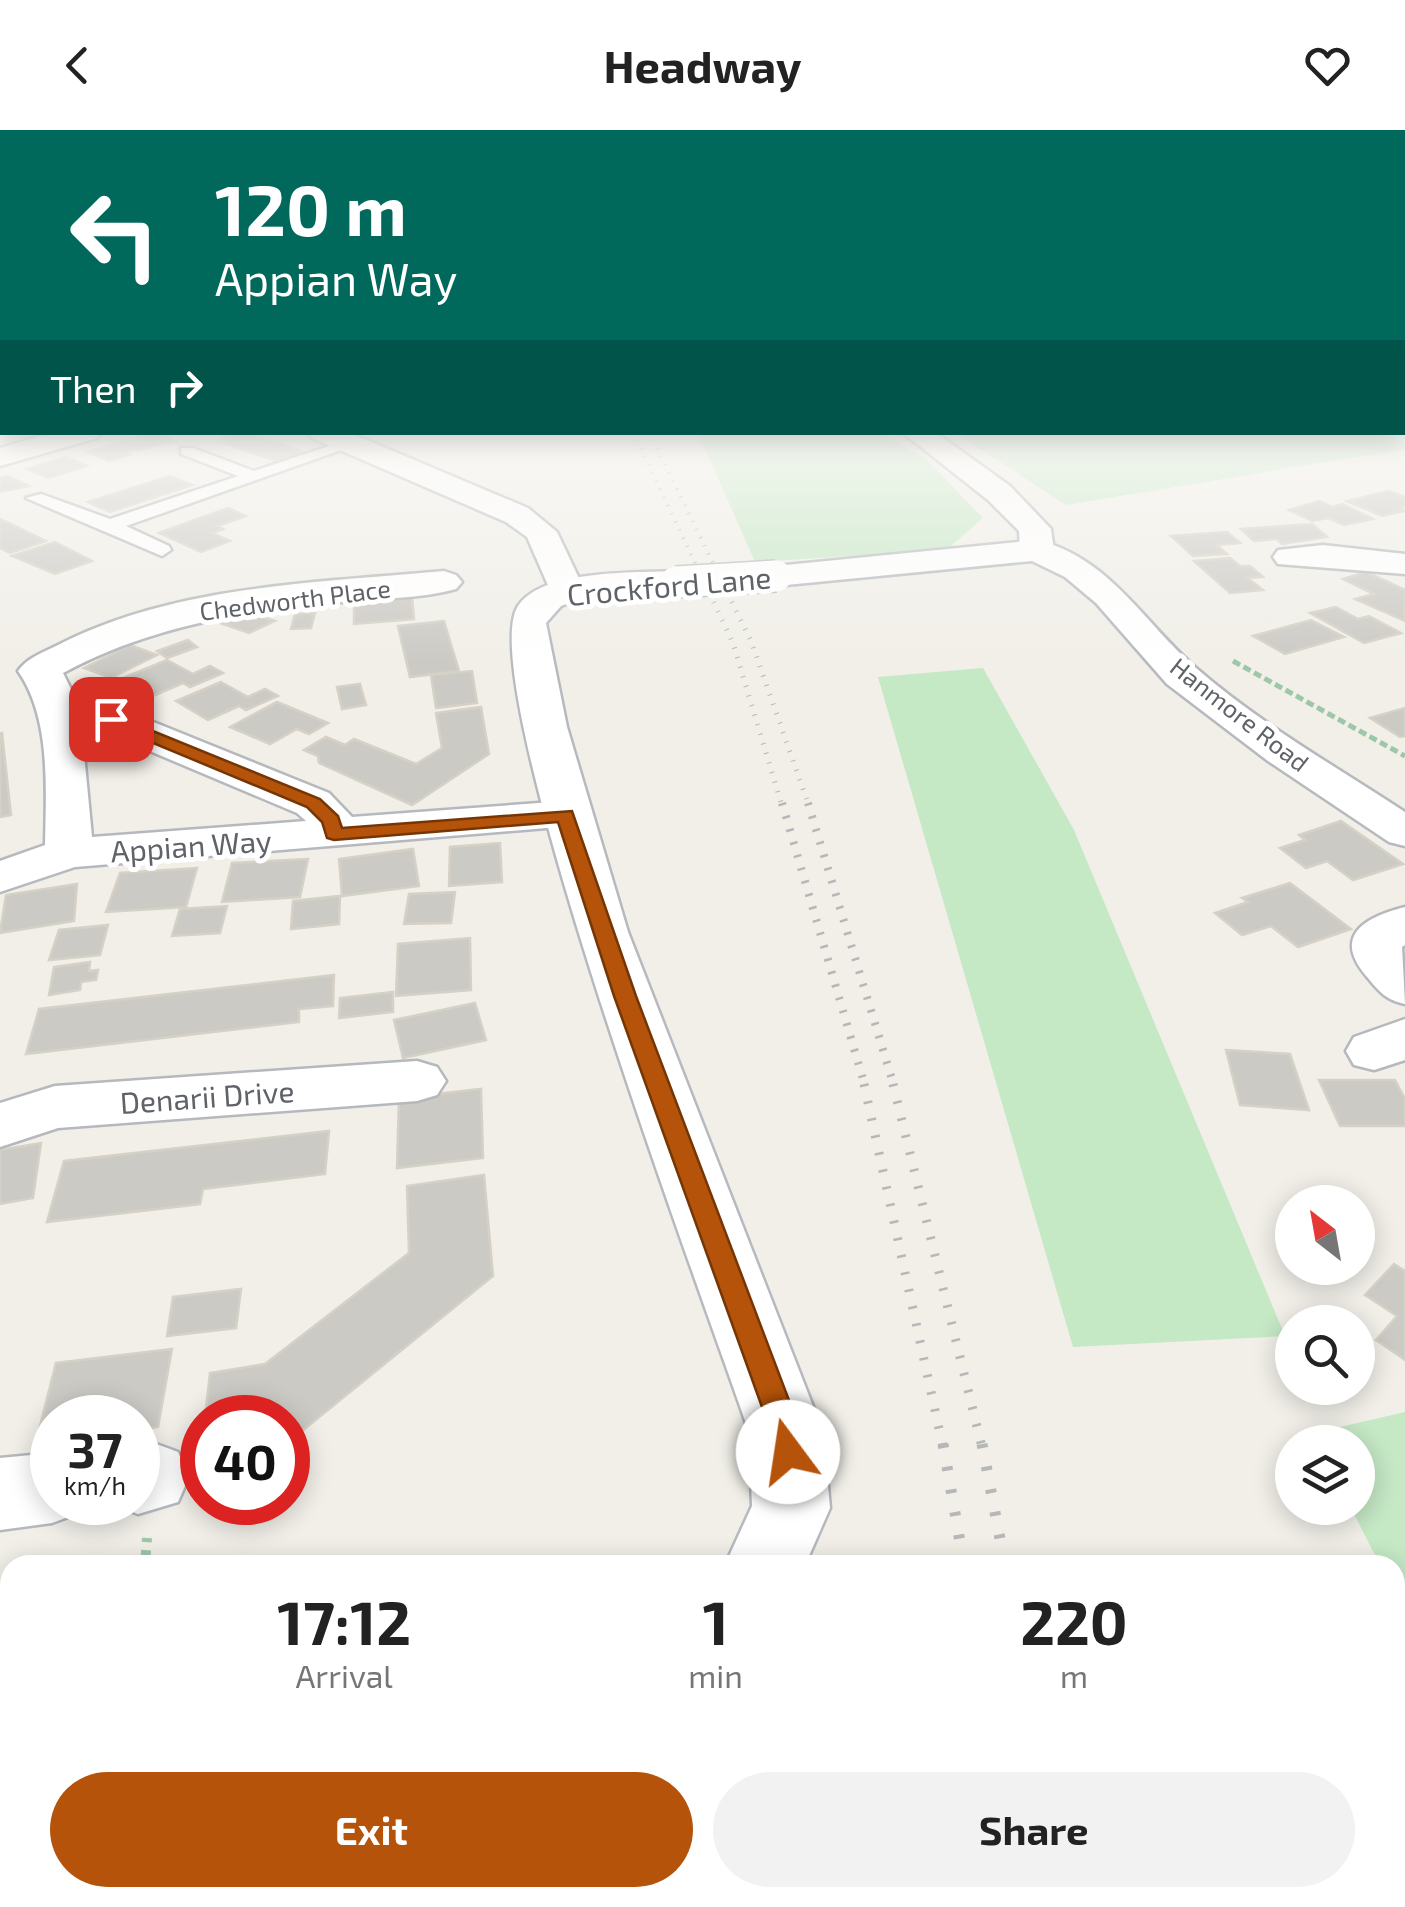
<!DOCTYPE html>
<style>
body{margin:0;font-family:"Exo 2",sans-serif;background:#f2f2f2;color:#222;height:100vh;display:flex;flex-direction:column;font-size:38px;white-space:nowrap}
*{box-sizing:border-box;margin:0}
p{font-size:32px;color:#767676}
.icon{flex:none;width:55px;height:55px;fill:none;stroke:currentColor;stroke-width:2;stroke-linecap:round;stroke-linejoin:round}
.map{position:relative;flex:1;overflow:hidden}
.side{position:absolute;left:0px;top:1425px;width:1405px;height:352px;display:flex;flex-direction:column;background:#fff;border-radius:30px 30px 0 0;box-shadow:0 5px 25px #0003}
.side>*{flex:none}
.guide{position:absolute;left:0px;top:0px;width:1405px;height:305px;box-shadow:0 5px 25px #0003;background:#00695c;color:#fff;overflow:hidden}
.needle{width:65px;rotate:329deg}
.fabs{position:absolute;left:1275px;top:1055px;display:grid;gap:20px}
.fabs a{display:grid;place-items:center;width:100px;height:100px;border-radius:50%;background:#fff;box-shadow:0 5px 25px #0003;font-size:50px}
.speed{position:absolute;left:30px;top:1265px;display:flex;gap:20px;font-size:50px;font-weight:700;text-align:center}
.speed>*{display:grid;place-content:center;width:130px;height:130px;border-radius:50%;background:#fff;box-shadow:0 5px 25px #0003;line-height:1}
.speed small{font-size:25px;font-weight:400}
.speed .limit{border:15px solid #d22;background:#fff;color:#111}
.pin{position:absolute;display:grid;place-items:center;width:85px;height:85px;color:#fff;margin:-42px;border-radius:20px;box-shadow:0 5px 15px #0006}
.me{position:absolute;width:110px;margin:-55px;rotate:346deg;stroke-linejoin:round;filter:drop-shadow(0 0 8px #0008)}
.turn{display:flex;align-items:center;gap:35px;height:210px;padding:0 50px;font-size:45px}
.turn .icon{width:130px;height:130px;stroke-width:2.5}
.turn b{display:block;font-size:70px;line-height:85px}
.then{display:flex;align-items:center;height:95px;padding:0 50px;background:#0003;gap:20px;font-size:38px}
.eta{display:flex;justify-content:space-evenly;align-items:center;height:170px;text-align:center}
.eta b{font-size:60px;font-weight:700;line-height:70px}
.button{display:flex;gap:20px;margin-top:auto;padding:20px 50px}
.button a{flex:1;height:115px;border-radius:60px;background:#b45309;color:#fff;font-size:40px;font-weight:700;line-height:115px;text-align:center}
.button a+a{background:#f2f2f2;color:#222}
header{display:flex;justify-content:space-between;align-items:center;height:130px;padding:0 50px;background:#fff;font-size:45px;font-weight:700}
.map>svg:first-child{display:block}
.commercial{fill:#fef7e0}
.green{fill:#c5e8c5}
.building{fill:#cccac5;stroke:#d6d1c6;stroke-width:2.5}
.lines{fill:none;stroke-linecap:round;stroke-linejoin:round}
.lane-casing{stroke:#b5b8bc;stroke-width:5}
.street-casing{stroke:#b5b8bc;stroke-width:5}
.secondary-casing{stroke:#b6babf;stroke-width:5}
.path-far1{stroke:#9cc7a9;stroke-width:5;stroke-dasharray:8 4;stroke-linecap:butt}
.path{stroke:#9cc7a9;stroke-width:10;stroke-dasharray:15 8;stroke-linecap:butt}
.lane{fill:#fff;fill-rule:evenodd}
.street{fill:#fff;fill-rule:evenodd}
.secondary{fill:#fff;fill-rule:evenodd}
.rail-far4{stroke:#b6b7b8;stroke-width:4;stroke-dasharray:1 8;stroke-linecap:butt}
.rail-far3{stroke:#b6b7b8;stroke-width:5;stroke-dasharray:1 9;stroke-linecap:butt}
.rail-far2{stroke:#b6b7b8;stroke-width:8;stroke-dasharray:2.5 11;stroke-linecap:butt}
.rail-far1{stroke:#b6b7b8;stroke-width:9;stroke-dasharray:2.5 15;stroke-linecap:butt}
.rail{stroke:#b6b7b8;stroke-width:11;stroke-dasharray:4 19;stroke-linecap:butt}
.secondary-bridge-casing{stroke:#b6babf;stroke-width:34;stroke-linecap:butt}
.secondary-bridge{stroke:#fff;stroke-width:31}
.route{fill:#b45309;stroke:#753606;stroke-width:2.5}
.labels{text-anchor:middle;dominant-baseline:central;stroke-width:10;stroke-linejoin:round;paint-order:stroke}
.far-street-label{font-size:25px;fill:#5f6368;stroke:#fff}
.street-label{font-size:30px;fill:#5f6368;stroke:#fff}
</style>
<header><svg class="icon" aria-label="back" viewBox="0 0 24 24"><path d="M15 5l-7 7 7 7"/></svg>Headway<svg class="icon" aria-label="heart" viewBox="0 0 24 24"><path d="M12 20l-8-8c-3-5 5-10 8-4 3-6 11-1 8 4z"/></svg></header>
<div class="map">
<svg width="1405" height="1777" viewBox="0 0 1405 1777">
<rect width="100%" height="100%" fill="#f1efe8"/>
<polygon class="commercial" points="10,1641 10,1768 884,1768 885,1777 0,1777 0,1642"/>
<g class="green">
<polygon points="1403,291 1405,319 1066,375 956,303 1402,302"/>
<polygon points="698,303 880,303 926,329 983,388 946,420 755,432"/>
<polygon points="983,538 1074,700 1285,1206 1073,1217 878,547"/>
<polygon points="1405,1282 1405,1485 1395,1465 1395,1435 1380,1435 1351,1378 1358,1378 1358,1312 1319,1312 1314,1303"/>
</g>
<g class="building">
<polygon points="154,302 175,311 124,323 129,325 109,331 88,322"/>
<polygon points="239,302 247,302 307,323 280,333 217,310"/>
<polygon points="66,327 87,336 48,348 27,339"/>
<polygon points="7,346 29,356 0,362 0,348"/>
<polygon points="170,346 192,355 110,382 88,372"/>
<polygon points="1389,361 1405,367 1405,376 1400,377 1405,381 1382,386 1347,371"/>
<polygon points="1319,371 1332,377 1342,374 1373,389 1344,395 1328,388 1312,391 1289,380"/>
<polygon points="228,378 246,386 217,396 223,399 212,403 230,411 201,422 159,403"/>
<polygon points="0,389 46,411 10,423 0,418"/>
<polygon points="1312,394 1327,407 1282,414 1277,409 1254,411 1241,399"/>
<polygon points="1227,402 1240,413 1217,415 1227,424 1193,426 1171,406"/>
<polygon points="55,412 92,431 55,444 12,426"/>
<polygon points="1230,428 1240,436 1250,436 1263,447 1248,448 1263,460 1230,463 1194,431"/>
<polygon points="1366,442 1405,460 1405,491 1355,469 1374,464 1343,449"/>
<polygon points="412,466 414,489 354,494 354,470"/>
<polygon points="236,477 275,491 249,503 211,490"/>
<polygon points="1336,477 1358,489 1369,486 1401,503 1364,513 1310,483"/>
<polygon points="315,483 311,498 291,499 295,484"/>
<polygon points="1311,490 1344,507 1285,524 1253,506"/>
<polygon points="444,491 459,541 410,547 398,496"/>
<polygon points="188,510 197,517 167,528 157,521"/>
<polygon points="130,515 157,525 111,548 84,538"/>
<polygon points="167,530 193,544 210,536 223,543 190,557 183,553 153,566 121,549"/>
<polygon points="472,541 477,573 436,578 431,545"/>
<polygon points="221,552 248,567 265,559 278,566 246,580 239,576 208,590 176,571"/>
<polygon points="360,554 366,575 342,579 337,557"/>
<polygon points="277,572 328,593 309,604 297,599 270,614 230,597"/>
<polygon points="481,577 489,624 412,675 319,633 318,626 304,620 326,607 345,615 354,609 416,634 442,618 436,583"/>
<polygon points="1405,578 1405,606 1400,607 1370,588"/>
<polygon points="2,603 11,685 0,687 0,604"/>
<polygon points="1341,691 1403,734 1353,750 1327,731 1306,738 1280,718 1305,710 1299,705"/>
<polygon points="500,713 502,752 449,756 450,717"/>
<polygon points="413,719 419,756 342,766 339,729"/>
<polygon points="308,729 300,767 222,772 232,733"/>
<polygon points="197,738 186,777 106,782 120,743"/>
<polygon points="1290,753 1351,799 1298,817 1271,796 1242,805 1215,783 1248,772 1242,768"/>
<polygon points="77,754 74,791 0,803 6,765"/>
<polygon points="455,762 451,793 404,794 409,764"/>
<polygon points="340,766 339,794 291,799 293,771"/>
<polygon points="227,776 220,803 172,806 180,779"/>
<polygon points="108,795 100,825 49,830 59,800"/>
<polygon points="470,808 471,860 396,866 398,814"/>
<polygon points="90,832 89,841 98,840 96,850 81,852 80,860 49,865 54,837"/>
<polygon points="334,845 333,876 299,879 299,892 26,924 39,879"/>
<polygon points="393,862 393,882 339,888 340,868"/>
<polygon points="475,873 486,910 403,928 394,890"/>
<polygon points="1226,920 1290,924 1309,980 1240,975"/>
<polygon points="1319,950 1395,950 1405,969 1405,996 1340,996"/>
<polygon points="481,959 483,1028 397,1038 399,968"/>
<polygon points="329,1001 325,1044 203,1059 200,1074 47,1092 64,1031"/>
<polygon points="41,1013 33,1068 0,1074 0,1020"/>
<polygon points="484,1045 493,1146 297,1305 288,1306 288,1288 205,1288 210,1243 265,1234 409,1123 407,1056"/>
<polygon points="1394,1134 1405,1141 1405,1230 1376,1210 1397,1186 1365,1165"/>
<polygon points="241,1159 236,1198 167,1206 173,1167"/>
<polygon points="172,1219 158,1297 138,1300 138,1288 52,1288 52,1310 36,1312 56,1233"/>
</g>
<g class="lines">
<defs>
<g id="lane">
<polygon points="344,311 358,314 126,396 169,416 171,420 162,426 26,368 41,364 110,389 238,346 181,324 181,318 193,318 254,341"/>
<polygon points="783,1768 835,1768 836,1777 784,1777"/>
</g>
<g id="street">
<polygon points="54,302 101,302 97,308 0,336 0,318"/>
<polygon points="308,302 348,302 528,378 557,402 585,461 580,469 567,472 554,469 527,407 506,392 312,308"/>
<polygon points="902,302 935,302 1010,356 1051,399 1054,420 1049,427 1025,427 1020,420 1019,401 988,370"/>
<polygon points="1323,415 1405,424 1405,444 1278,434 1273,427 1278,420"/>
<path d="M444,441L456,445L462,452L456,459C420,469 380,468 342,472C244,481 150,496 63,543L75,567L99,570L329,663L352,687L566,671L582,675L589,685L582,695L75,737L0,762V731L45,715C46,658 51,588 18,541C27,528 42,523 56,516C173,455 315,453 444,441ZM81,592L297,683L306,691L92,707Z"/>
<path d="M1405,777V815L1402,817L1405,874C1387,870 1380,863 1368,848C1332,807 1362,788 1405,777Z"/>
<polygon points="1405,889 1405,930 1374,940 1354,935 1346,921 1354,907"/>
<polygon points="417,931 437,937 446,951 437,965 417,971 58,998 0,1017 0,973 55,956"/>
<polygon points="151,1312 178,1322 189,1347 178,1372 138,1384 111,1374 138,1372 138,1314"/>
<polygon points="52,1323 52,1372 84,1372 79,1383 52,1393 0,1400 0,1328"/>
</g>
<g id="secondary">
<path d="M1037,410C1110,428 1143,492 1196,538C1259,593 1335,636 1405,682V716L1389,712L1268,631L1167,554L1096,473L1065,447L1032,431L776,456L764,453L759,446L764,439L776,436Z"/>
<path d="M676,441L688,445L694,452L688,459L577,470L561,476L546,493L567,597L628,802L823,1302L830,1378L805,1435H725L752,1376L749,1302C711,1189 470,549 518,476C542,439 636,443 676,441Z"/>
<polygon points="10,1508 10,1594 0,1595 0,1509"/>
</g>
</defs>
<use href="#lane" class="lane-casing"/>
<use href="#street" class="street-casing"/>
<use href="#secondary" class="secondary-casing"/>
<polyline class="path-far1" points="1233,531 1405,626"/>
<polyline class="path" points="145,1435 147,1408"/>
<use href="#lane" class="lane"/>
<use href="#street" class="street"/>
<use href="#secondary" class="secondary"/>
<g class="rail-far4">
<polyline points="633,302 706,456"/>
<polyline points="649,302 724,456"/>
</g>
<g class="rail-far3">
<polyline points="705,454 733,513 782,676"/>
<polyline points="723,454 751,511 809,676"/>
</g>
<g class="rail-far2">
<polyline points="782,673 865,956"/>
<polyline points="808,673 894,956"/>
</g>
<g class="rail-far1">
<polyline points="864,954 943,1317"/>
<polyline points="893,954 982,1317"/>
</g>
<g class="rail">
<polyline points="943,1314 964,1435"/>
<polyline points="982,1314 1005,1435"/>
<polyline points="1021,1768 1023,1777"/>
<polyline points="1070,1768 1072,1777"/>
</g>
<defs>
<polyline id="secondary-bridge" points="676,452 776,446"/>
</defs>
<use href="#secondary-bridge" class="secondary-bridge-casing"/>
<use href="#secondary-bridge" class="secondary-bridge"/>
</g>
<linearGradient id="sky" x2="0" y2="1"><stop stop-color="#8fc3f1"/><stop offset="0.53" stop-color="#f9f8f5"/><stop offset="1" stop-color="#f9f8f5" stop-opacity="0"/></linearGradient>
<rect width="1405" height="533" fill="url(#sky)"/>
<polygon class="route" points="111,584 320,669 338,686 342,698 572,681 636,866 801,1302 803,1322 799,1332 788,1336 777,1332 771,1302 614,866 558,692 334,710 327,708 322,692 307,677 105,593 102,589"/>
<g class="labels">
<g class="far-street-label">
<text transform="translate(295 469) rotate(-7)">Chedworth Place</text>
<text transform="translate(1240 584) rotate(38)">Hanmore Road</text>
</g>
<g class="street-label">
<text transform="translate(669 455) rotate(-5)">Crockford Lane</text>
<text transform="translate(191 715) rotate(-4)">Appian Way</text>
<text transform="translate(207 966) rotate(-4)">Denarii Drive</text>
</g>
</g>
</svg>
<div class="fabs">
<a><svg class="needle" viewBox="-14 -14 28 28"><path d="M0-13l5 13h-10z" fill="#e53935"/><path d="M0 13l5-13h-10z" fill="#767676"/></svg></a>
<a><svg class="icon" aria-label="search" viewBox="0 0 24 24"><circle cx="10" cy="10" r="6"/><path d="M15 15l6 6"/></svg></a>
<a><svg class="icon" aria-label="layers" viewBox="0 0 24 24"><path d="M12 4l9 5-9 5-9-5zM3 14l9 5 9-5"/></svg></a>
</div>
<div class="speed"><div>37<small>km/h</small></div><div class="limit">40</div></div>
<div class="pin" style="left:111px;top:589px;background:#d93025"><svg class="icon" aria-label="arrive" viewBox="0 0 24 24"><path d="M6 21V4h12l-3 4 3 4H6"/></svg></div>
<svg class="me" style="left:788px;top:1322px" viewBox="-20 -20 40 40"><circle r="19" fill="#fff"/><path d="M0-13L10 11 0 6-10 11z" fill="#b45309"/></svg>
<div class="guide">
<div class="turn"><svg class="icon" aria-label="left" viewBox="0 0 24 24"><path d="M17 20v-9H6M10 6l-5 5 5 5"/></svg><div><b>120 m</b>Appian Way</div></div>
<div class="then">Then<svg class="icon" aria-label="right" viewBox="0 0 24 24"><path d="M7 20v-9h11M14 6l5 5-5 5"/></svg></div>
</div>
<section class="side">
<div class="eta">
<div><b>17:12</b><p>Arrival</p></div>
<div><b>1</b><p>min</p></div>
<div><b>220</b><p>m</p></div>
</div>
<div class="button"><a>Exit</a><a>Share</a></div>
</section>
</div>
